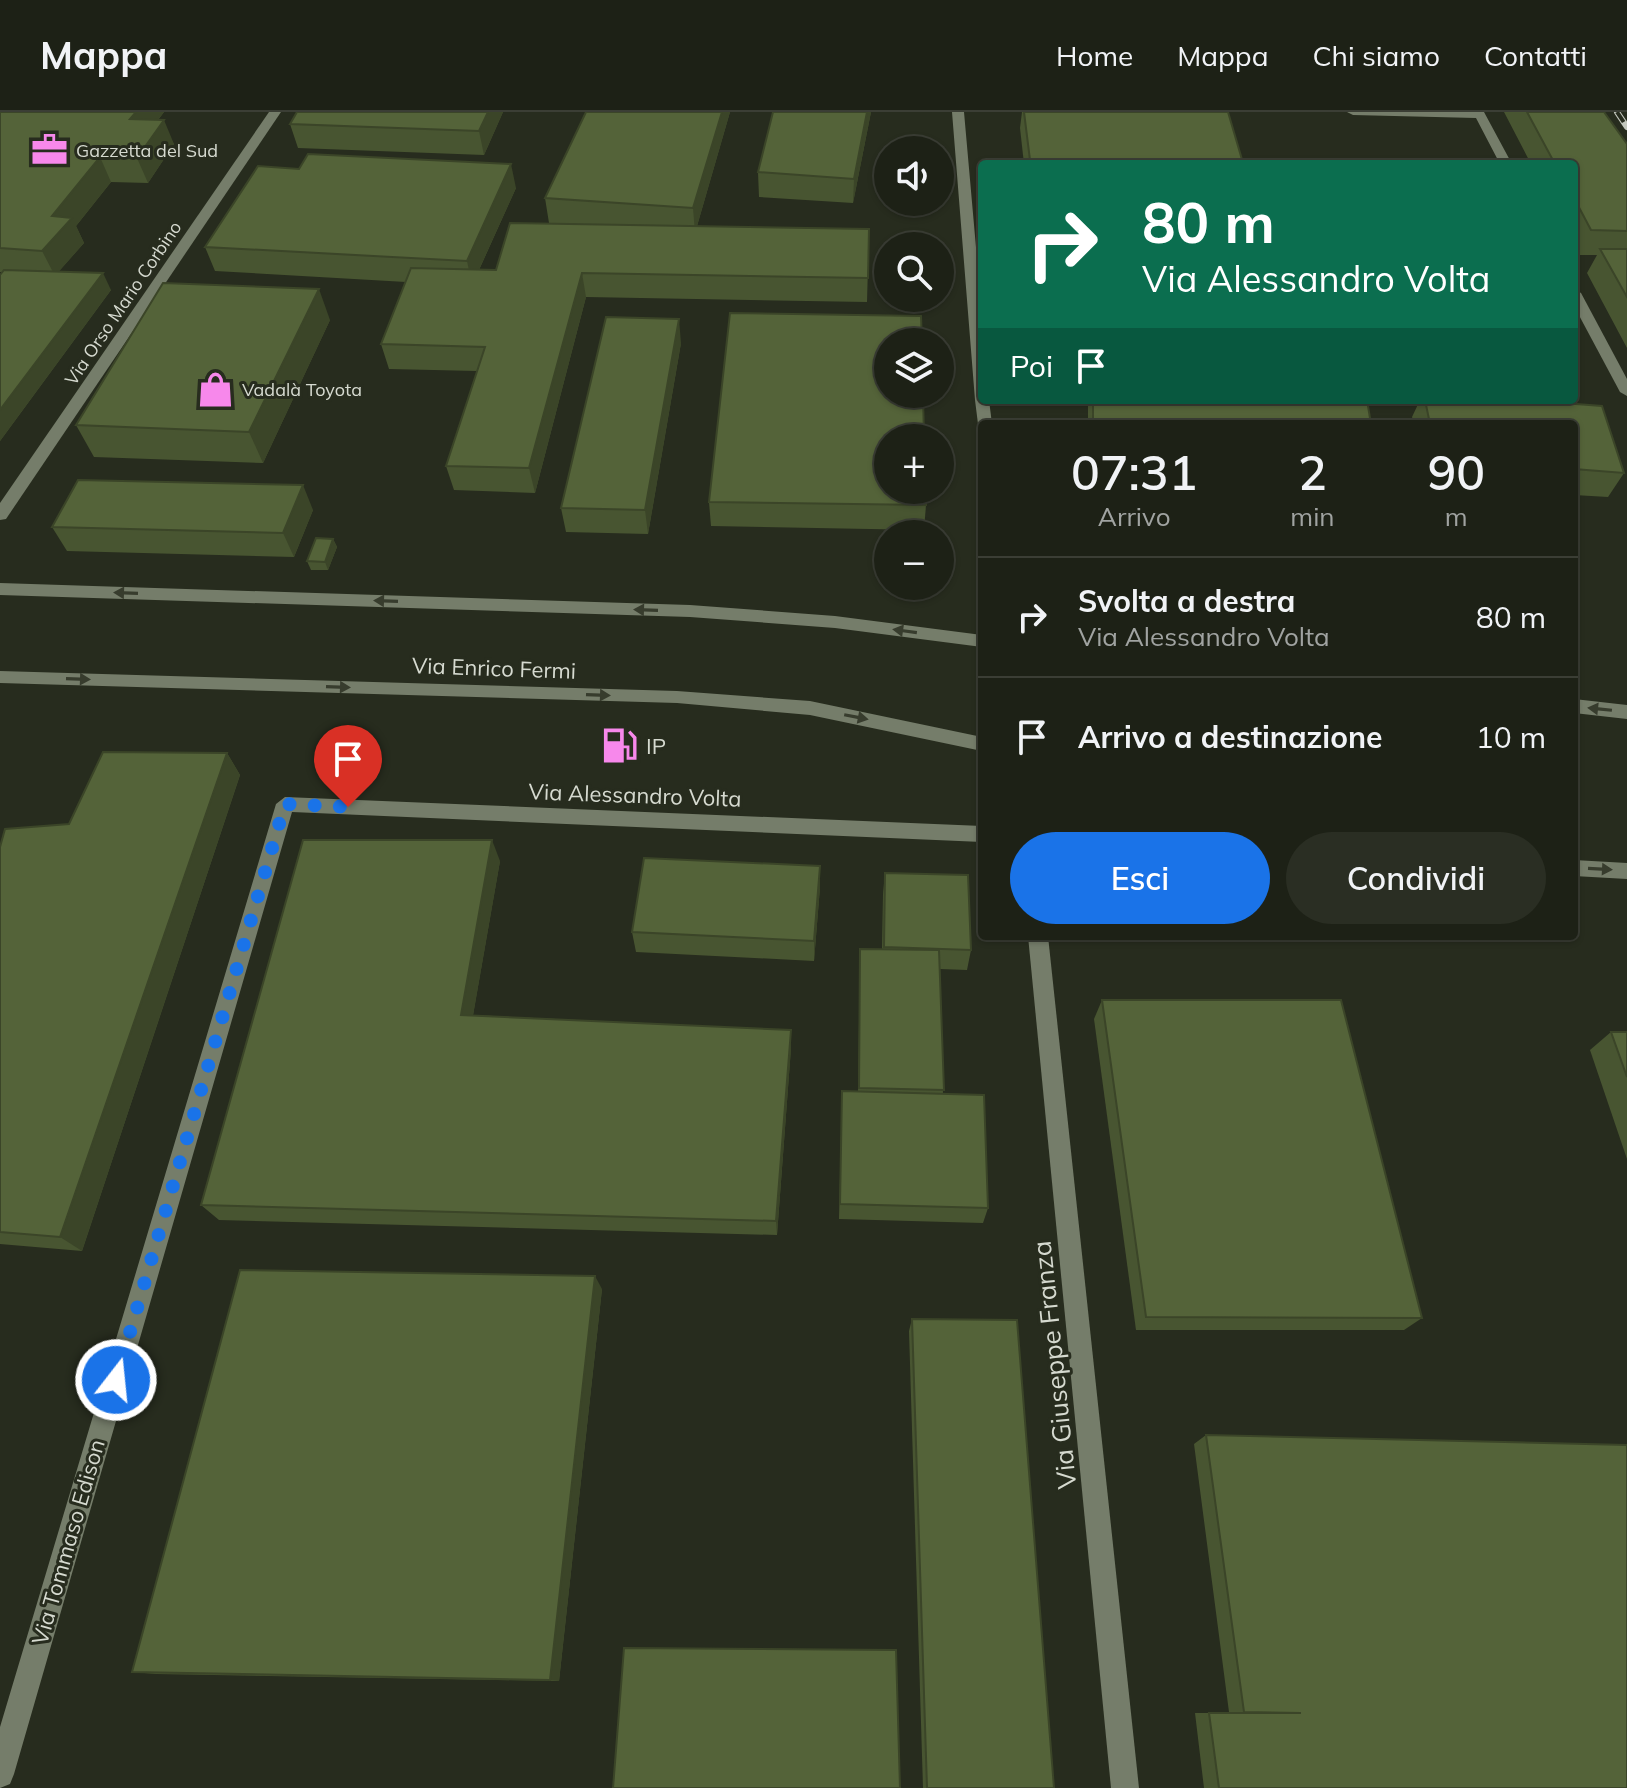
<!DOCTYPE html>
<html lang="it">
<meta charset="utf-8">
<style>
body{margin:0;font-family:Mulish,sans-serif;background:#2a2e23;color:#f1f3f6;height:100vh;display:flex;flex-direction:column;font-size:30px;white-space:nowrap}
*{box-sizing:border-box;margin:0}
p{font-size:26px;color:#a0a3a1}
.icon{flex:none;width:44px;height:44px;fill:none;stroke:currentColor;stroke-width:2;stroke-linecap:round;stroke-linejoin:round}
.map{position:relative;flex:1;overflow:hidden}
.side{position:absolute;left:978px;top:308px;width:600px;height:520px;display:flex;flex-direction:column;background:#1d2116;border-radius:8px;box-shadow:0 2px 6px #0004,0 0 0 2px #3b3e35}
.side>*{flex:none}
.hud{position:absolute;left:978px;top:48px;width:600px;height:244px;border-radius:8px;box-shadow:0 2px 6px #0004,0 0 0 2px #3b3e35;background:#0b6e4f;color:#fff;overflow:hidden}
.fabs{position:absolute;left:874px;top:24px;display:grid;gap:16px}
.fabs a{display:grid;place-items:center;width:80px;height:80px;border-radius:50%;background:#1d2116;box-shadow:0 2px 6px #0004,0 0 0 2px #3b3e35;font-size:40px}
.pin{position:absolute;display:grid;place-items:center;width:68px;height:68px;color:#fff;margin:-82px -34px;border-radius:50% 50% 50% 0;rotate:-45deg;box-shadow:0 0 8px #0007}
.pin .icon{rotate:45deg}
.me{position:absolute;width:88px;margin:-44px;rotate:16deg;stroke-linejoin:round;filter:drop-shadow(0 0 6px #0008)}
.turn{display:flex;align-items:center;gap:28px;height:168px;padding:0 32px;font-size:36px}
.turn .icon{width:104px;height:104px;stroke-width:2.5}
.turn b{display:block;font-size:56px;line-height:68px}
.then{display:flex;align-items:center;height:76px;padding:0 32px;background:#0003;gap:16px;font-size:30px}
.eta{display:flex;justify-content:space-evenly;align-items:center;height:136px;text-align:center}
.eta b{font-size:48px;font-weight:600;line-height:56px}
.cta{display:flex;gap:16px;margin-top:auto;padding:16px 32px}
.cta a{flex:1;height:92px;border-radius:48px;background:#1a73e8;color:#fff;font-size:32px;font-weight:600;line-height:92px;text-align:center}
.cta a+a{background:#2a2e23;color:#f1f3f6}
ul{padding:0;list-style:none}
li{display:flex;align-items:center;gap:24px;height:120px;padding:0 32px;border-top:2px solid #3b3e35}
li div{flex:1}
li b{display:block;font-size:30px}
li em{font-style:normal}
header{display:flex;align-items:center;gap:48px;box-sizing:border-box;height:112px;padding:0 40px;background:#1d2116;border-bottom:2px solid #3b3e35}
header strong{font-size:38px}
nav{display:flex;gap:44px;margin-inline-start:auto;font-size:28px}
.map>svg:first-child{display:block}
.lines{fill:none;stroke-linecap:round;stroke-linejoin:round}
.minor{fill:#757d6a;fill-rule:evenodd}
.rail-casing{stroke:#c4c8be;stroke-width:6}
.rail{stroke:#272c1e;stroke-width:4;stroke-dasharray:12;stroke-linecap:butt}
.wall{fill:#485531}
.shaded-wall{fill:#3b4528}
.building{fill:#546339;stroke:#3b4528;stroke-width:2}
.oneway{fill:#373c2d}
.route{stroke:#1a73e8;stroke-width:14;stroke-dasharray:0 25.2}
.labels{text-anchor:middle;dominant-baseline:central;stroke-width:6;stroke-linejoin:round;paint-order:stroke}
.far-poi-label{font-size:18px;fill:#d6dad0;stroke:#272c1e;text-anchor:start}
.far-street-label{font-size:18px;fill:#d6dad0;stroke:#272c1e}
.street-label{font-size:22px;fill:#d6dad0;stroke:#272c1e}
.poi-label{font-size:22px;fill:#d6dad0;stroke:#272c1e;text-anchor:start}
.near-street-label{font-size:26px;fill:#d6dad0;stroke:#272c1e}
</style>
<header>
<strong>Mappa</strong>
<nav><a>Home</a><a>Mappa</a><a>Chi siamo</a><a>Contatti</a></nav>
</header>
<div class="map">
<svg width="1627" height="1676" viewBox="0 0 1627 1676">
<rect width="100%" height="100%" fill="#272c1e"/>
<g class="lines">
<g class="minor">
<polygon points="269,0 281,0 6,407 0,408 0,391"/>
<polygon points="952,0 964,0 982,203 982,288 989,288 992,312 982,312 982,316 978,312 975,288"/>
<polygon points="1347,0 1484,0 1512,52 1500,52 1476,6 1353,3"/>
<polygon points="1574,177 1581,181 1627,267 1627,284 1620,280 1574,194"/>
<polygon points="0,471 690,493 835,504 982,523 982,535 835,516 690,505 0,483"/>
<polygon points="0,559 677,579 810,589 982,625 982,639 810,603 677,591 0,571"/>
<polygon points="1574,587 1627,593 1627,607 1574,601"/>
<polygon points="285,685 982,714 982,730 292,700 14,1662 10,1672 0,1676 0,1615 276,692"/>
<polygon points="1574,748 1627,751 1627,767 1574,764"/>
<polygon points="1028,824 1048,824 1139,1676 1111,1676"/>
</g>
<defs>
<polyline id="rail" points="1617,0 1627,15"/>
</defs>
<use href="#rail" class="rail-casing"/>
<use href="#rail" class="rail"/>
</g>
<g class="wall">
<polygon points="0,0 164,0 158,8 174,32 148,71 111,70 76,114 84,131 58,160 111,178 0,329 0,163 2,160 0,160"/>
<polygon points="297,0 503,0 484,43 298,36 290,12"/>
<polygon points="730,0 697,114 869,117 867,190 586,185 535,381 454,378 446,354 477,259 389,257 381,232 406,170 215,159 205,135 299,57 516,76 479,158 496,158 567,112 549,111 545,86"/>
<polygon points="871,0 853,91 759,85 758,60"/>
<polygon points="1022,0 1228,0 1243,51 1024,52 1020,16"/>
<polygon points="1504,0 1604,0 1627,32 1627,236 1587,161 1597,143 1578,143 1574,134 1574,52 1531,52"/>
<polygon points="330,208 263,351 94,345 76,313"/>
<polygon points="681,231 648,422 566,420 561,396"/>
<polygon points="1088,288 1367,288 1371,312 1088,312"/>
<polygon points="1420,288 1425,288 1429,306 1425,288 1524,288 1602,294 1624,361 1608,385 1574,383 1574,312 1414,312 1412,305"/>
<polygon points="709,390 926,393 924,418 711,414"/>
<polygon points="313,398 294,445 67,439 52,415"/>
<polygon points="333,427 337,435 328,458 311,458 307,449"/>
<polygon points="227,641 240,663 82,1139 0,1132 0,735 69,712"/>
<polygon points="500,749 473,903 791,918 791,936 777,1123 219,1108 201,1093"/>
<polygon points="885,761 971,838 967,858 940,857 943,982 988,1096 983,1111 839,1107 842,979 858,980 860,837 882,837 883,782"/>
<polygon points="820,775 814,849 636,840 632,820"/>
<polygon points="1102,888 1422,1206 1404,1218 1136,1218 1094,907"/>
<polygon points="1611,920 1627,920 1627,1047 1590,938"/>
<polygon points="602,1177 559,1569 156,1562 132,1560"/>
<polygon points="912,1207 1054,1676 923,1676 909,1219"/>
<polygon points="1206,1323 1627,1676 1204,1676 1195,1601 1271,1601 1229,1600 1194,1332"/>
</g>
<g class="shaded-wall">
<polygon points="136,0 164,0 140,31 130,7"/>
<polygon points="488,0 503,0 484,43 479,19"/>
<polygon points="722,0 730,0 695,121 693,96"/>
<polygon points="867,0 871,0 853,91 854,67"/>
<polygon points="164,8 174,32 148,71 137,46"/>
<polygon points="100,45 111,70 76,114 84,131 55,164 42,139 52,104"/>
<polygon points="511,52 516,76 472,173 467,149"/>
<polygon points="103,161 111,178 0,329 0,298"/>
<polygon points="582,161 586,185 535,381 529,356"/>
<polygon points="319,177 330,208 263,351 249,320"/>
<polygon points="679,207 681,231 648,422 645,398"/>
<polygon points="303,373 313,398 294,445 283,421"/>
<polygon points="333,427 337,435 328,458 325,450"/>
<polygon points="227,641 240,663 82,1139 60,1125"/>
<polygon points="492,728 500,749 470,921 461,903"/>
<polygon points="820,754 820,775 814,849 814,829"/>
<polygon points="791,918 791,936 777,1123 776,1109"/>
<polygon points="595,1164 602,1177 559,1569 550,1568"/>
</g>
<g class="building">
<polygon points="0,0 136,0 130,7 164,8 137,46 100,45 52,104 72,106 42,139 0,136"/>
<polygon points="297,0 488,0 479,19 290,12"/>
<polygon points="586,0 722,0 693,96 545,86"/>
<polygon points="773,0 867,0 854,67 758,60"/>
<polygon points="1024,0 1228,0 1243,51 1030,48"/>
<polygon points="1527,0 1604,0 1627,32 1627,119 1591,118 1574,86 1574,52 1555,52"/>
<polygon points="308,42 511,52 467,149 205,135 258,54 299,57"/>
<polygon points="510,111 869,117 868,166 582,161 529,356 446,354 485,235 381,232 411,156 496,158"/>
<polygon points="1600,137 1627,137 1627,185"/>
<polygon points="4,158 103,161 0,298 0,163"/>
<polygon points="163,171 319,177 249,320 76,313"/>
<polygon points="730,201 921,204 922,230 888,230 888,282 923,282 924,326 888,326 888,378 926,378 926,393 709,390"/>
<polygon points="606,205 679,207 645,398 561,396"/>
<polygon points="1093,288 1367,288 1371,312 1093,312"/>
<polygon points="1425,288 1524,288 1602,294 1624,361 1574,357 1574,312 1430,312"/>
<polygon points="78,368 303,373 283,421 52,415"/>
<polygon points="316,426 333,427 325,450 307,449"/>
<polygon points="103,640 227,641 60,1125 0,1120 0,735 5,717 69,712"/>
<polygon points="303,728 492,728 461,903 791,918 776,1109 201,1093"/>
<polygon points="644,746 820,754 814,829 632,820"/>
<polygon points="885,761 968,763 971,838 884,835"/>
<polygon points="860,837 939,838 944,978 859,976"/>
<polygon points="1102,888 1341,888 1422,1206 1146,1205"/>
<polygon points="1611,920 1627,920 1627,965"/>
<polygon points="842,979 984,983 988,1096 840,1092"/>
<polygon points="240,1158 595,1164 550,1568 132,1560"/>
<polygon points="912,1207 1017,1208 1054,1676 927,1676"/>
<polygon points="1206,1323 1627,1333 1627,1676 1219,1676 1209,1601 1301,1601 1244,1600"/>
<polygon points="624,1536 896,1538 900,1676 613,1676"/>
</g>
<defs><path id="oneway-solid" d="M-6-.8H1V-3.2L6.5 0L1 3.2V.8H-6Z" transform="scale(2)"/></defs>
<g class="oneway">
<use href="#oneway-solid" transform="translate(126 481) rotate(-178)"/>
<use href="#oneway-solid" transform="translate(386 489) rotate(-178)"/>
<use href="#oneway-solid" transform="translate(646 498) rotate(-178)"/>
<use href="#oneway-solid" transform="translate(905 519) rotate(-172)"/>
<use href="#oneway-solid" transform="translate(78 567) rotate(2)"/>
<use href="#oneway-solid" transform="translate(338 575) rotate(2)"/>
<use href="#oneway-solid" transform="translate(598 583) rotate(2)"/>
<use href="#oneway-solid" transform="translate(1600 597) rotate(-174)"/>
<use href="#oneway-solid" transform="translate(856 605) rotate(11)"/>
<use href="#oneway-solid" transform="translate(1600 757) rotate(3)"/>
</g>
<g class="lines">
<polyline class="route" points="116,1268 285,692 348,695"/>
</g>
<defs>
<symbol id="office-bare" viewBox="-9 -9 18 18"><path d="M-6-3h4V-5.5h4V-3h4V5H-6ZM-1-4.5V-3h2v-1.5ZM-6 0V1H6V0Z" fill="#f788eb" stroke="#272c1e" stroke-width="2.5" paint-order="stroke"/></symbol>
<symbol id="shop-bare" viewBox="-9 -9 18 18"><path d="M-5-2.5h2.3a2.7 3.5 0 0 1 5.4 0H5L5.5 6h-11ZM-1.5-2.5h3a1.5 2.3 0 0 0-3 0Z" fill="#f788eb" stroke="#272c1e" stroke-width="2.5" paint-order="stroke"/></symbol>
<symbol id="fuel-bare" viewBox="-9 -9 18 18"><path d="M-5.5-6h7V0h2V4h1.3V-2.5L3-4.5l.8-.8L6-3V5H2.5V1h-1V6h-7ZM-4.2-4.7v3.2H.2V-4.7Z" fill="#f788eb" stroke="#272c1e" stroke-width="2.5" paint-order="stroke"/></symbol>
</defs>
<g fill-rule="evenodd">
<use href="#office-bare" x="24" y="12" width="51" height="51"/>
<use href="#shop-bare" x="190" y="252" width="51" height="51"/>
<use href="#fuel-bare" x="594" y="608" width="51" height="51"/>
</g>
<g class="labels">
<g class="far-poi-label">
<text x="76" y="38">Gazzetta del Sud</text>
<text x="242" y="277">Vadalà Toyota</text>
</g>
<g class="far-street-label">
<text transform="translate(123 191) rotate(-56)">Via Orso Mario Corbino</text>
</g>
<g class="street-label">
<text transform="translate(494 556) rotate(2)">Via Enrico Fermi</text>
<text transform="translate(635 683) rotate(2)">Via Alessandro Volta</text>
<text transform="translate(68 1430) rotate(-74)">Via Tommaso Edison</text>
</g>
<g class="poi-label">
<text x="646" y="634">IP</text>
</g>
<g class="near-street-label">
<text transform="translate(1054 1253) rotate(-96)">Via Giuseppe Franza</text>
</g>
</g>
</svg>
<div class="fabs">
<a><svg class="icon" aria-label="sound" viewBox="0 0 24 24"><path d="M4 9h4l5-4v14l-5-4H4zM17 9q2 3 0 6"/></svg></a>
<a><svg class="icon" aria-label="search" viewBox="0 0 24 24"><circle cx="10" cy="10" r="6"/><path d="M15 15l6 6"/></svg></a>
<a><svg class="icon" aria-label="layers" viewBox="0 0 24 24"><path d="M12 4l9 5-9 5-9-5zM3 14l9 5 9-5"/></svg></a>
<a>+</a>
<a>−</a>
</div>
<div class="pin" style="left:348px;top:695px;background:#d93025"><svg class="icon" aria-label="arrive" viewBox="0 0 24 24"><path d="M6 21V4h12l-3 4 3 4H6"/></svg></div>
<svg class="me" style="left:116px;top:1268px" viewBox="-20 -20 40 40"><circle r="17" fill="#1a73e8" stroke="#fff" stroke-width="3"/><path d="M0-11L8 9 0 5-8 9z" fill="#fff"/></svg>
<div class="hud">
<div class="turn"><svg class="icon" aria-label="right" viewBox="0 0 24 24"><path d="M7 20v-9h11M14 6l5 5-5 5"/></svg><div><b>80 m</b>Via Alessandro Volta</div></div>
<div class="then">Poi<svg class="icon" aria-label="arrive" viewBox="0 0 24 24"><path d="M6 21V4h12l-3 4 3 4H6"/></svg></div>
</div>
<section class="side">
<div class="eta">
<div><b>07:31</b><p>Arrivo</p></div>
<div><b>2</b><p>min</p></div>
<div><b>90</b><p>m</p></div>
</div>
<ul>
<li><svg class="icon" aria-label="right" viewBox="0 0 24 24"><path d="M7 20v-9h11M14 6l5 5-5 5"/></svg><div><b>Svolta a destra</b><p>Via Alessandro Volta</p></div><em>80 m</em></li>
<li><svg class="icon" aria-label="arrive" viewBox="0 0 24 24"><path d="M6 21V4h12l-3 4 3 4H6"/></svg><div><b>Arrivo a destinazione</b></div><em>10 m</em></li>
</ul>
<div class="cta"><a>Esci</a><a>Condividi</a></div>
</section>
</div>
